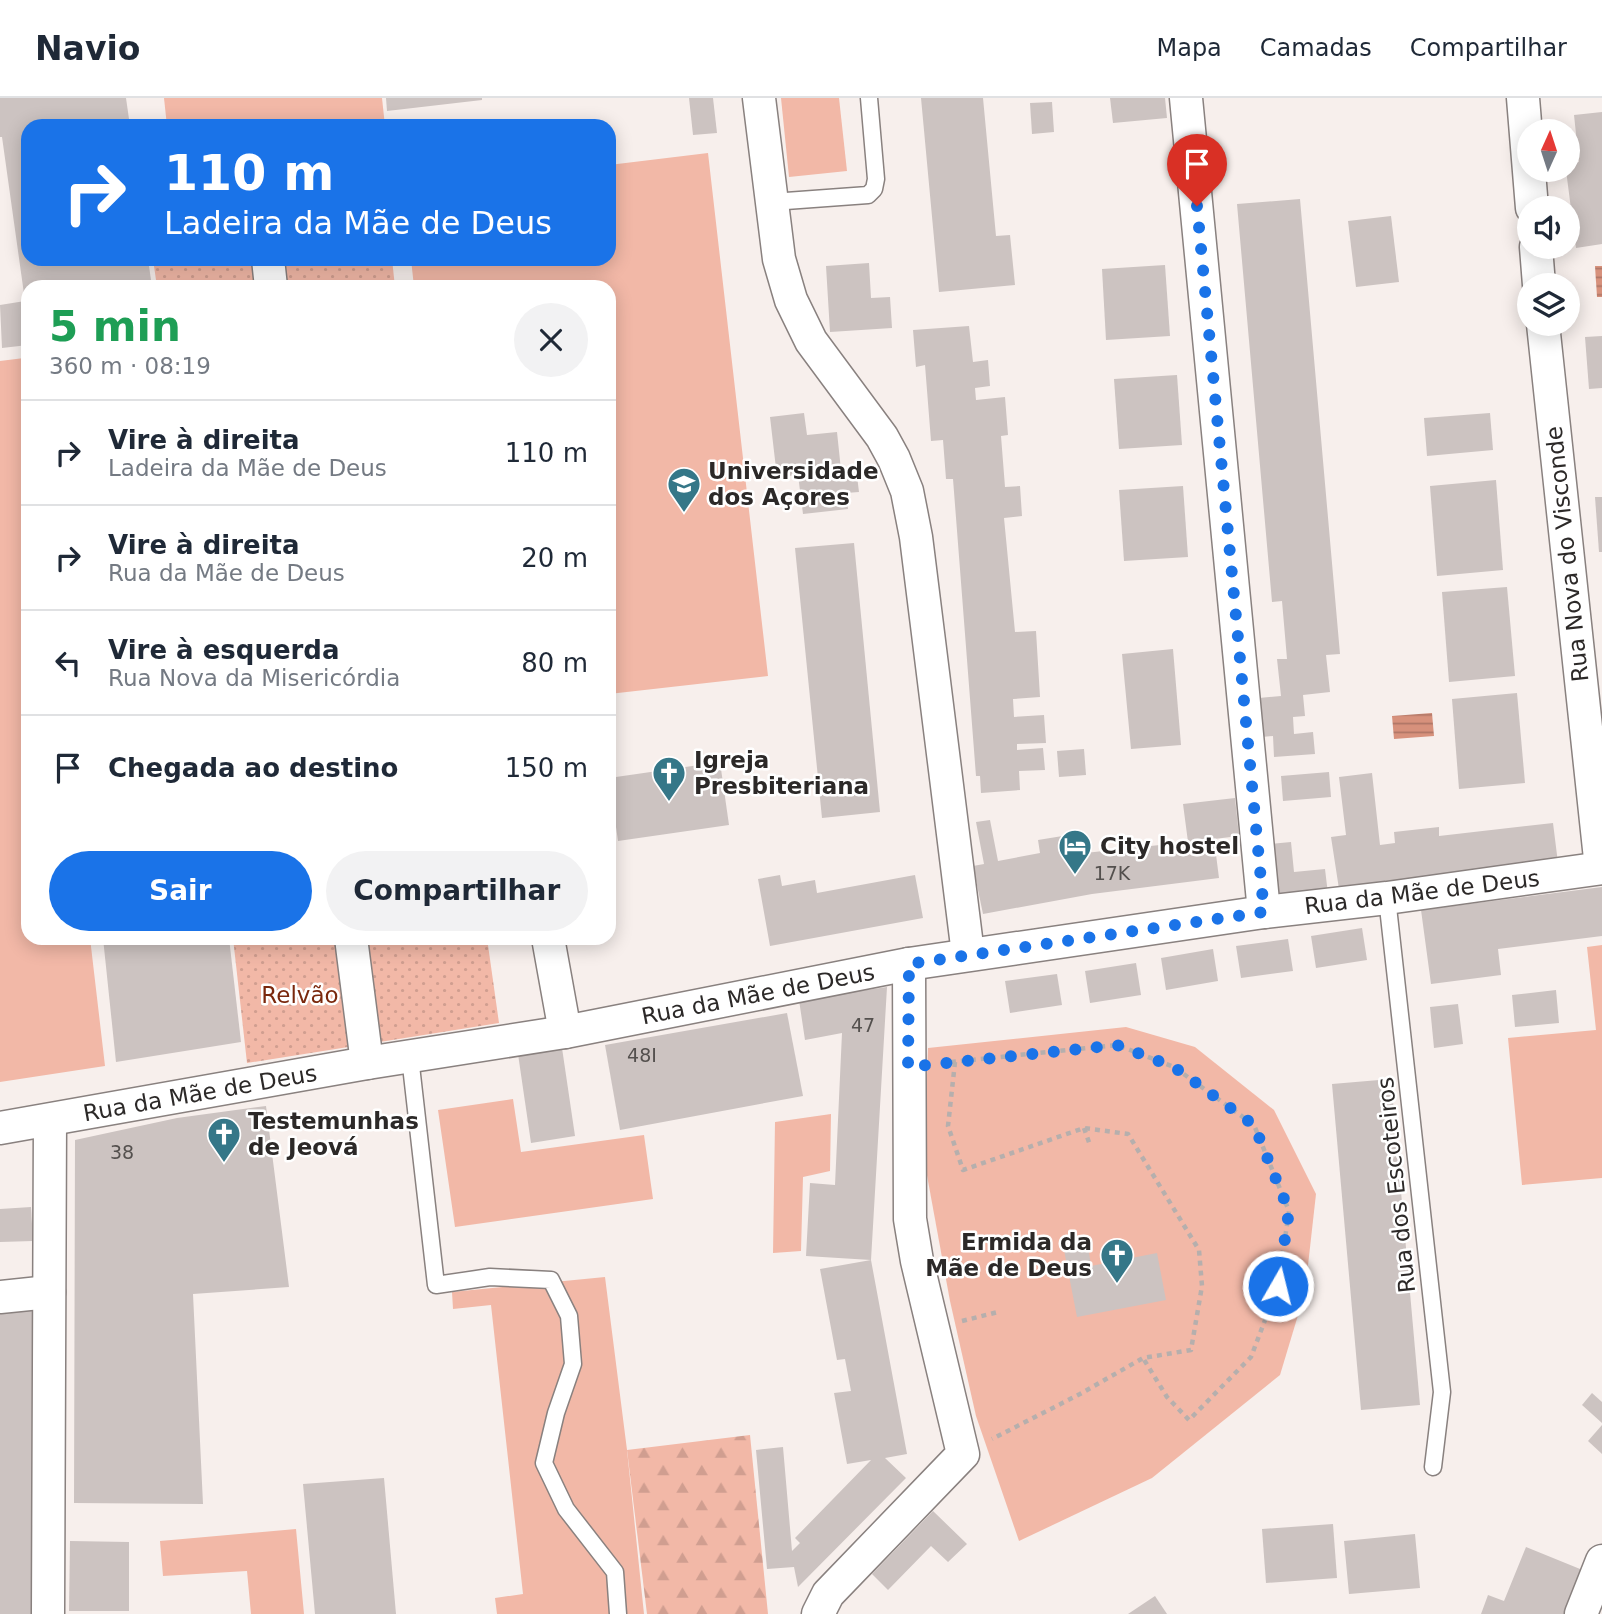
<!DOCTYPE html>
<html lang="pt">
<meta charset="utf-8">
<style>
body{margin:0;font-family:"DejaVu Sans",sans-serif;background:#f2f2f3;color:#1f2937;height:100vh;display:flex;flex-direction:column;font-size:26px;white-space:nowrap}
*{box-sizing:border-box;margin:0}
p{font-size:23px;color:#747a83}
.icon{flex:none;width:38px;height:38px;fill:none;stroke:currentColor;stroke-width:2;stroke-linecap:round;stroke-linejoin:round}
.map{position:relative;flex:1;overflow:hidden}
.sheet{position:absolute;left:21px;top:182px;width:595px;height:665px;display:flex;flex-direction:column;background:#fff;border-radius:21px;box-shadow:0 4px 18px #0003}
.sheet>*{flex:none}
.banner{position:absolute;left:21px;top:21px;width:595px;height:147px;border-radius:21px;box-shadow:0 4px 18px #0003;background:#1a73e8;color:#fff;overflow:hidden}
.needle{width:46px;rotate:3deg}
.fabs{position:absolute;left:1517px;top:21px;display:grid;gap:14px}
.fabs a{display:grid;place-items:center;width:63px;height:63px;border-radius:50%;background:#fff;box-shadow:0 4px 18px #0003;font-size:35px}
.pin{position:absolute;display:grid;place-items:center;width:60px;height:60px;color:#fff;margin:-72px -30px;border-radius:50% 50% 50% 0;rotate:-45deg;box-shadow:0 0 7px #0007}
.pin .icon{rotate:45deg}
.me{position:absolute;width:77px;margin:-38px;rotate:8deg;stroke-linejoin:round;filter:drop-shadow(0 0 5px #0008)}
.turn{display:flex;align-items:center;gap:24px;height:147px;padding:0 28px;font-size:32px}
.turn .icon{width:91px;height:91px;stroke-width:2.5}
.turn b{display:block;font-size:49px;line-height:60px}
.round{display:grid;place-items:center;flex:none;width:74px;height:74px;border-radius:37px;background:#f2f2f3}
.overview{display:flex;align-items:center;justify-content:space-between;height:119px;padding:0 28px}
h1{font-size:42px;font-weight:700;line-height:52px;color:#1e9e55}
.button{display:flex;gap:14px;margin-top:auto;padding:14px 28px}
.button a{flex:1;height:80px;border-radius:42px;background:#1a73e8;color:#fff;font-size:28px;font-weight:700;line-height:80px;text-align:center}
.button a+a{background:#f2f2f3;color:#1f2937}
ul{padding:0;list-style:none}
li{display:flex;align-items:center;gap:21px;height:105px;padding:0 28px;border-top:2px solid #e0e1e3}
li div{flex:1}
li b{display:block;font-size:26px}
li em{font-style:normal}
header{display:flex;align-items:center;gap:42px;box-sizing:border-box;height:98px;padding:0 35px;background:#fff;border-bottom:2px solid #e0e1e3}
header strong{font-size:33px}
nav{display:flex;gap:38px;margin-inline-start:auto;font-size:24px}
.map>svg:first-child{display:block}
.green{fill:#f2b8a7}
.forest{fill:url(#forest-firs)}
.park{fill:url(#park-dots)}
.water{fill:url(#water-rules)}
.building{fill:#ccc3c1}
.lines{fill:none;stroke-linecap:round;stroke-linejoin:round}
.lane-casing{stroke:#89817f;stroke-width:19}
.street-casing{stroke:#89817f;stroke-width:35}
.path{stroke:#b6afad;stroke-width:4.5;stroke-dasharray:5 5;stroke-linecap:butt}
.lane{stroke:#fff;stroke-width:16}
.street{stroke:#fff;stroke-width:32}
.route{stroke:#1a73e8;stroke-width:12;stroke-dasharray:0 21.6}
.labels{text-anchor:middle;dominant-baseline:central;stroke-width:5;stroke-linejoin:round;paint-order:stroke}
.number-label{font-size:19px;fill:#54504e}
.poi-label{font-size:23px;font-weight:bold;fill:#2c2928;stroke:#fff;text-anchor:start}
.street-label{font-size:23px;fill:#2c2928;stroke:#fff}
.park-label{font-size:23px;fill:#7a280d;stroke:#fff}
</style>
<header>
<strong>Navio</strong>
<nav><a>Mapa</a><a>Camadas</a><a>Compartilhar</a></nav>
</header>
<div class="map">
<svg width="1602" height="1516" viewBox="0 0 1602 1516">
<defs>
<pattern id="forest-firs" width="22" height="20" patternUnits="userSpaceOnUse" patternTransform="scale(1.75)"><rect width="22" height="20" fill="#f2b8a7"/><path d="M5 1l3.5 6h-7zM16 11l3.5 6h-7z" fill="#d09e90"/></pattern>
<pattern id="park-dots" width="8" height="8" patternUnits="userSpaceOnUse" patternTransform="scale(1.75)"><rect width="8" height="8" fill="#f2b8a7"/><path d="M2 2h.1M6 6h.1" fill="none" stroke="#d09e90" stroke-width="1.8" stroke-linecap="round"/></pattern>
<pattern id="water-rules" width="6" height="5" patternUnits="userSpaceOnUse" patternTransform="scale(1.75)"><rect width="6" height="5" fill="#d7917c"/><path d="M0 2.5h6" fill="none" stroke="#af7666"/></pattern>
</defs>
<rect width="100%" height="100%" fill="#f7efec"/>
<g class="green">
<polygon points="164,0 382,0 385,28 167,28"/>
<polygon points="781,0 839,0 847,73 789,79"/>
<polygon points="708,55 768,578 609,596 609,189 414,189 411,161 609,161 609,67"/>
<polygon points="24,260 28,296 28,840 90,840 105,968 0,984 0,263"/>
<polygon points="1602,847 1602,1080 1522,1087 1508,940 1596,932 1587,849"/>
<polygon points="1126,929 1195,949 1274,1012 1316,1096 1305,1194 1280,1277 1152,1380 1019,1443 976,1318 950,1203 924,1061 928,950"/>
<polygon points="513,1001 521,1054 644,1037 653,1101 455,1129 438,1012"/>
<polygon points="831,1016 830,1073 803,1079 801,1153 773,1155 775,1024"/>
<polygon points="605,1179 627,1352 644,1516 497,1516 495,1500 523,1496 491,1207 453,1211 452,1194"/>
<polygon points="296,1431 304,1516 251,1516 247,1473 163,1478 160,1443"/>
</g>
<polygon class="forest" points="750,1337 768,1516 647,1516 627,1352"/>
<g class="park">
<polygon points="153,161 392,161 395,189 157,189"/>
<polygon points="233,840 487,840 499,925 247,965"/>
</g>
<g class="water">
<polygon points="1595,168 1602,168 1602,199 1597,199"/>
<polygon points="1432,615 1434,638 1394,641 1392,618"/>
</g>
<g class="building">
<polygon points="0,0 126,0 130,28 28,28 28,161 148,161 152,189 28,189 28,247 2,250 0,207 25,203 2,39 0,39"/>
<polygon points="386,0 482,0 482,2 387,13"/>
<polygon points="689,0 713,0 717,35 693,37"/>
<polygon points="921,0 983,0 996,138 1010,137 1015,187 939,194"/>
<polygon points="1110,0 1165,0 1167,20 1113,25"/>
<polygon points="1052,4 1054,34 1032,36 1030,5"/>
<polygon points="1602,14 1602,146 1576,150 1566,72 1568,72 1568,65 1579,64 1574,17"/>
<polygon points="1300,101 1340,556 1326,557 1330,594 1303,597 1305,618 1293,619 1294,636 1313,634 1315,656 1274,659 1273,638 1252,640 1248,601 1281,598 1277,561 1287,561 1282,503 1272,504 1237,106"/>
<polygon points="1391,118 1399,184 1356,189 1348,123"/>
<polygon points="869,165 871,200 890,199 892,230 830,234 826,168"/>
<polygon points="1165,167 1170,238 1106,242 1102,171"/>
<polygon points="969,228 973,264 988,262 990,288 975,290 976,302 1005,299 1008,337 1001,338 1005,389 1020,388 1022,418 1004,420 1015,534 1036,533 1040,599 1013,601 1014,619 1044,617 1046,645 1017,646 1017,652 1043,650 1045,672 1019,673 1020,692 981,695 980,678 976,678 953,381 946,381 943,342 931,343 925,267 916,269 913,232"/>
<polygon points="1602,238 1602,290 1589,291 1585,239"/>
<polygon points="1177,277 1182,347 1119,351 1114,281"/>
<polygon points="804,315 807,337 837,334 841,372 856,370 859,394 846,395 848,411 803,416 798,377 777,379 770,319"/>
<polygon points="1490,315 1493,352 1427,358 1424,320"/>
<polygon points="1496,382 1503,472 1437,478 1430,388"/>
<polygon points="1183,388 1188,459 1124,463 1119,392"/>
<polygon points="1595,399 1602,399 1602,454 1599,454"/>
<polygon points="854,445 880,714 822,720 795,450"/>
<polygon points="1507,489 1515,578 1449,584 1442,494"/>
<polygon points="1173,551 1181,647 1131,651 1122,556"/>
<polygon points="1517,595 1525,685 1459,691 1452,601"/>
<polygon points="1084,651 1086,677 1059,679 1057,653"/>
<polygon points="720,664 729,727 618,743 609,680"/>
<polygon points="1329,674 1331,699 1283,703 1281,678"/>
<polygon points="1372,675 1380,747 1395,745 1394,734 1439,729 1439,738 1553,725 1558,765 1339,791 1331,739 1346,737 1339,679"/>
<polygon points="1235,700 1239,738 1214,741 1219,780 1092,796 983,816 973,768 984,766 976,724 990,722 998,763 1040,755 1038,742 1081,735 1085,755 1188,744 1183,706"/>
<polygon points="1291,744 1294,774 1325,771 1328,796 1267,803 1261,747"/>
<polygon points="780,777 782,788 815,782 817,795 915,777 923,820 770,848 758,781"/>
<polygon points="1602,789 1602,838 1498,851 1501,877 1431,886 1421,812"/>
<polygon points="1362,830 1367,862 1316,870 1311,838"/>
<polygon points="103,840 229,840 241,944 116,964"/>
<polygon points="1288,841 1293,873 1241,880 1236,848"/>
<polygon points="1213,851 1218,883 1166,892 1161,860"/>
<polygon points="1136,865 1141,897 1090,905 1085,873"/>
<polygon points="1057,876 1062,907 1010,915 1005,883"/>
<polygon points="887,889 871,1162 907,1356 885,1360 906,1380 798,1489 794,1469 767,1471 756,1352 783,1349 792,1453 800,1445 795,1440 871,1362 847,1366 834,1295 851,1293 845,1261 837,1262 820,1171 871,1162 806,1158 810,1085 835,1087 842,935 805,942 799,902"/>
<polygon points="1556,892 1559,925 1515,929 1512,897"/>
<polygon points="1458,906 1463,946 1434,950 1430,909"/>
<polygon points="787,915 803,998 620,1032 605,947"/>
<polygon points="562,950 575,1038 531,1045 518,956"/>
<polygon points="1391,981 1420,1307 1361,1312 1332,986"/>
<polygon points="266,1008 289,1189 193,1196 203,1406 74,1405 75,1042 177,1020"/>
<polygon points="31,1109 33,1143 0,1144 0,1111"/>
<polygon points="1088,1148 1091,1168 1157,1155 1166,1202 1077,1219 1064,1152"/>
<polygon points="36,1206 31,1516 0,1516 0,1210"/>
<polygon points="1592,1295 1602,1304 1602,1325 1582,1307"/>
<polygon points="1602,1327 1602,1356 1588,1343"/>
<polygon points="384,1380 396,1516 315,1516 303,1386"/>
<polygon points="933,1413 967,1446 948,1464 931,1448 888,1492 872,1476"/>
<polygon points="1333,1426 1337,1480 1266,1485 1262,1431"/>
<polygon points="1415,1436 1420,1490 1349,1496 1344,1443"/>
<polygon points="70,1443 129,1444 129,1513 69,1513"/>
<polygon points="1526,1449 1585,1473 1568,1516 1481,1516 1488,1497 1504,1503"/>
<polygon points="1155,1498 1167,1516 1128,1516"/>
</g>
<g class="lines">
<defs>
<g id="lane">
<polyline points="772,104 868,97 874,91 876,81 869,0"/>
<polyline points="1387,800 1442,1294 1433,1369"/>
<polyline points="410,959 436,1187 490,1179 551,1182 569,1218 573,1266 556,1315 544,1365 566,1411 615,1474 618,1516"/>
</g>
<g id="street">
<polyline points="759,0 779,161 791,202 811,243 882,339 894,361 907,393 916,439 968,856"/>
<polyline points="1186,0 1264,814"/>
<polyline points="1523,0 1532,110"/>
<polyline points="1536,149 1539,187"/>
<polyline points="268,161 271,189"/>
<polyline points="1543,226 1601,770"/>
<polyline points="351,840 367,965"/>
<polyline points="548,840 565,934"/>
<polyline points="0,1030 367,965 565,934 909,866 1264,814 1387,800 1602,770"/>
<polyline points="0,1199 49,1194"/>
<polyline points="48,1516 50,1022"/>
<polyline points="818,1516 828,1496 963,1356 917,1163 910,1121 909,866"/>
<polyline points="1581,1516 1602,1463"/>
</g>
</defs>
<use href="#lane" class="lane-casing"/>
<use href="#street" class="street-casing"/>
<g class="path">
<polyline points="955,964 948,1028 963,1072 1084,1030 1128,1036 1199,1152 1202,1188 1191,1252 1143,1260 1080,1296 992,1341"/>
<polyline points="941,965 1117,947 1174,969 1254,1027 1289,1113 1278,1188 1251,1259 1189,1322 1167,1299 1143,1260"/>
<polyline points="1084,1030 1090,1047"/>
<polyline points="962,1223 998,1214"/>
</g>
<use href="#lane" class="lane"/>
<use href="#street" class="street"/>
</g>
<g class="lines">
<polyline class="route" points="1197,108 1264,814 909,866 908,969 1117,947 1174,969 1254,1027 1289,1113 1278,1188"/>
</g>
<defs>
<symbol id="university-pin" viewBox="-11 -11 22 30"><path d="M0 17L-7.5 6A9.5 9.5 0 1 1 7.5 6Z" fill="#357788" stroke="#fff"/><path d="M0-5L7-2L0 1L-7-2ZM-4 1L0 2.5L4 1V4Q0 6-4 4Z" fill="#fff"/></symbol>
<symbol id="church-pin" viewBox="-11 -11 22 30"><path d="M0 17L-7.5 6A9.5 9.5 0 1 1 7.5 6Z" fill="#357788" stroke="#fff"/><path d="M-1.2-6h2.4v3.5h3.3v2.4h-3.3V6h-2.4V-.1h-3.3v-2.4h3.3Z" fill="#fff"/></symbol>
<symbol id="hotel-pin" viewBox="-11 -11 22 30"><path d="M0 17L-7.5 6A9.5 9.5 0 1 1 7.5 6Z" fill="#357788" stroke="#fff"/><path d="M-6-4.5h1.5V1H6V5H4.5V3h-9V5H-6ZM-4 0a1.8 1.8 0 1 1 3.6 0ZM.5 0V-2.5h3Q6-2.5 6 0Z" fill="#fff"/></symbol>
</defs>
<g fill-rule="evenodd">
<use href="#university-pin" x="665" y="367" width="38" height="52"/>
<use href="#church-pin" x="650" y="656" width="38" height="52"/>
<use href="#hotel-pin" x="1056" y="729" width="38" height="52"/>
<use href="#church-pin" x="205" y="1017" width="38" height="52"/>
<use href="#church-pin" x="1098" y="1138" width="38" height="52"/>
</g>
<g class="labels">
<g class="number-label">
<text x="1112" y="775">17K</text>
<text x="863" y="927">47</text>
<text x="642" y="957">48I</text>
<text x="122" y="1054">38</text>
</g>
<g class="poi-label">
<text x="708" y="373">Universidade<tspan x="708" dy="26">dos Açores</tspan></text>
<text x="694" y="662">Igreja<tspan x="694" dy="26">Presbiteriana</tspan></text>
<text x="1100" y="748">City hostel</text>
<text x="248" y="1023">Testemunhas<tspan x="248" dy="26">de Jeová</tspan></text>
<text x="1092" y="1144" text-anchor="end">Ermida da<tspan x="1092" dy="26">Mãe de Deus</tspan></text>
</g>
<g class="street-label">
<text transform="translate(1567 456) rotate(-96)">Rua Nova do Visconde</text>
<text transform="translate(1422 794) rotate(-7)">Rua da Mãe de Deus</text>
<text transform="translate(758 896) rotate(-11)">Rua da Mãe de Deus</text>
<text transform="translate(200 995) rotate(-10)">Rua da Mãe de Deus</text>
<text transform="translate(1396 1087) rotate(-96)">Rua dos Escoteiros</text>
</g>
<g class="park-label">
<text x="300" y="897">Relvão</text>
</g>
</g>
</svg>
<div class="fabs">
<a><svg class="needle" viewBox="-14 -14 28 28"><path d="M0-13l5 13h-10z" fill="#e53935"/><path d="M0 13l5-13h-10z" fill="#747a83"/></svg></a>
<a><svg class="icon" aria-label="sound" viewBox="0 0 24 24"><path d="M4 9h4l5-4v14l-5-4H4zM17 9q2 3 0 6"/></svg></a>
<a><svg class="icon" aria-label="layers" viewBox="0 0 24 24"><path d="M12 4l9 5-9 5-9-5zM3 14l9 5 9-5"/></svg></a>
</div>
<div class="pin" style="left:1197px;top:108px;background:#d93025"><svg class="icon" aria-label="arrive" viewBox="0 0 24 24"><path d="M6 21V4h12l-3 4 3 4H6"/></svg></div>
<svg class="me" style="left:1278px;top:1188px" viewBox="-20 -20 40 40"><circle r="17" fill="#1a73e8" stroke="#fff" stroke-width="3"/><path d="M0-11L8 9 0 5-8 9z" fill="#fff"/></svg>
<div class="banner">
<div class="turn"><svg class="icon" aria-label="right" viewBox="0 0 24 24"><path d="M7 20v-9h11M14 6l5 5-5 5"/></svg><div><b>110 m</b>Ladeira da Mãe de Deus</div></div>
</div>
<section class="sheet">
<div class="overview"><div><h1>5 min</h1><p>360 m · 08:19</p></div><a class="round"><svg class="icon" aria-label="close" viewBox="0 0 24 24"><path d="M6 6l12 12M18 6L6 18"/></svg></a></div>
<ul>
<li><svg class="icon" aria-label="right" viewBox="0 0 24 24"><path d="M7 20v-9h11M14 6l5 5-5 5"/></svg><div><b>Vire à direita</b><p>Ladeira da Mãe de Deus</p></div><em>110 m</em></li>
<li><svg class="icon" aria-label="right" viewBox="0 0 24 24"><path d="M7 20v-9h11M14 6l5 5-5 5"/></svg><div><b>Vire à direita</b><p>Rua da Mãe de Deus</p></div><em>20 m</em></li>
<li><svg class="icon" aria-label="left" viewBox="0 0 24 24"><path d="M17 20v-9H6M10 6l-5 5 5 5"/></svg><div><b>Vire à esquerda</b><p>Rua Nova da Misericórdia</p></div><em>80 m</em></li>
<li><svg class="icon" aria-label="arrive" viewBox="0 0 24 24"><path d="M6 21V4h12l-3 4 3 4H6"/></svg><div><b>Chegada ao destino</b></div><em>150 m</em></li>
</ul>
<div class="button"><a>Sair</a><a>Compartilhar</a></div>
</section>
</div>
